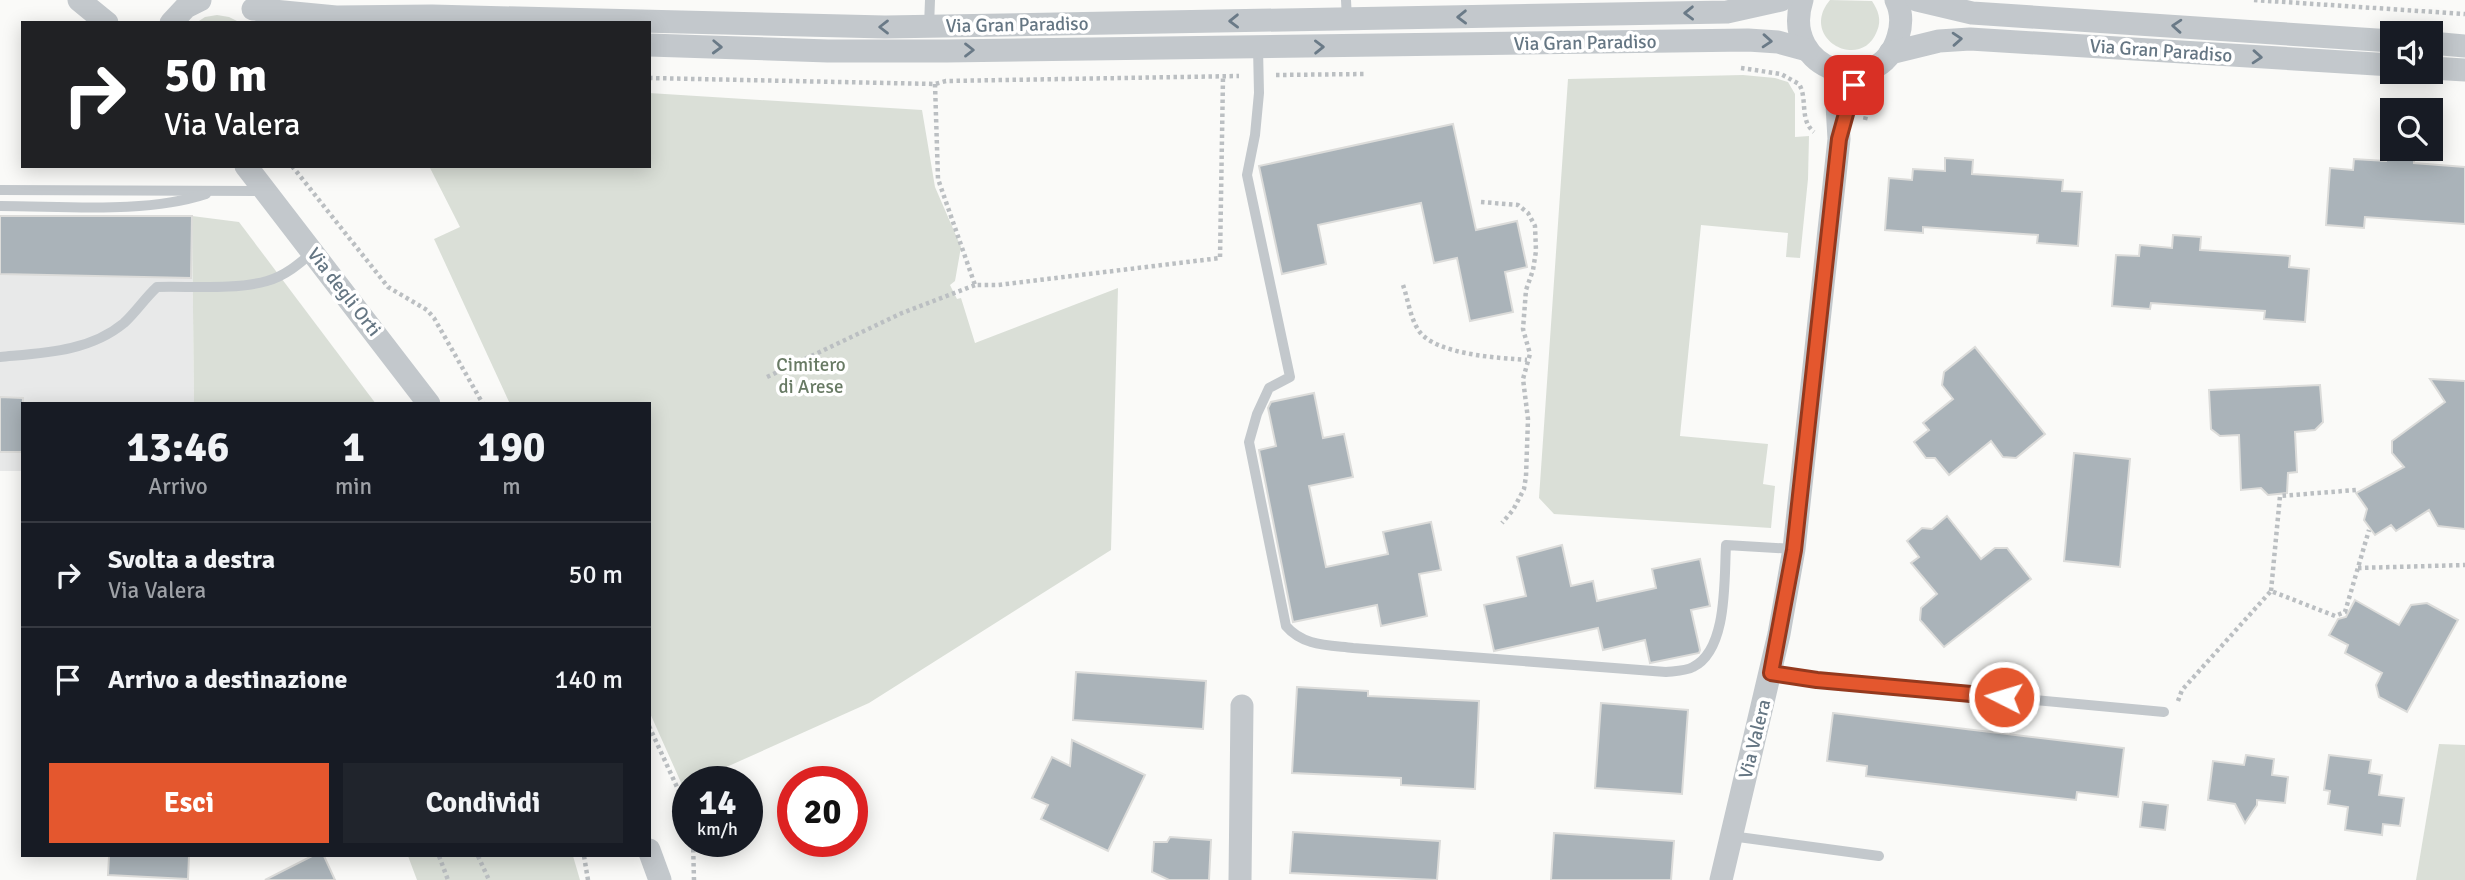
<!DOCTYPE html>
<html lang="it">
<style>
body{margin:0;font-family:Signika,sans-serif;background:#20242c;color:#f1f3f6;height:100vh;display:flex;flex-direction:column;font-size:26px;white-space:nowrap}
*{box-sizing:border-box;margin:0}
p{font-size:23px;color:#9ea1a6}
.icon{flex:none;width:38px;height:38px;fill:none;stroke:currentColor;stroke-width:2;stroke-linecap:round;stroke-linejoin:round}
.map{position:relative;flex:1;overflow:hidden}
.details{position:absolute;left:21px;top:402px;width:630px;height:455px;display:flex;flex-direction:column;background:#171b24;border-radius:0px;box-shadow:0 4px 18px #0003}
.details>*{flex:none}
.banner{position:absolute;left:21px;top:21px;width:630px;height:147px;border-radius:0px;box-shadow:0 4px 18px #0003;background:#202124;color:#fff;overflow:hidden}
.controls{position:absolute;left:2380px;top:21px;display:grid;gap:14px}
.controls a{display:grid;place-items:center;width:63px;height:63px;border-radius:0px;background:#171b24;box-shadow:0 4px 18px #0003;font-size:35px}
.speed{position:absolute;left:672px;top:766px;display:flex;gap:14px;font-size:35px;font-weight:700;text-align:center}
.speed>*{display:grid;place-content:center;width:91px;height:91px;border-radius:50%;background:#171b24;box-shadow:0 4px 18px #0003;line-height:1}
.speed small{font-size:18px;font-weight:400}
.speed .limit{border:10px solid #d22;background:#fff;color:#111}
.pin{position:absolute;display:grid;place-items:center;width:60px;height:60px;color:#fff;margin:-30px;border-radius:14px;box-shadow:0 4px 10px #0006}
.me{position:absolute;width:77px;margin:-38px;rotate:275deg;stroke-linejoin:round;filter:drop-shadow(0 0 5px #0008)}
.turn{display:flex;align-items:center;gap:24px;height:147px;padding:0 28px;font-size:32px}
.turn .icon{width:91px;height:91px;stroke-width:2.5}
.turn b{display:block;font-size:49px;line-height:60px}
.eta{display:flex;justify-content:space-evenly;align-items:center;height:119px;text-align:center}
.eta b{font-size:42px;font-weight:700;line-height:49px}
.button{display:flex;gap:14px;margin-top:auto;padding:14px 28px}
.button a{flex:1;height:80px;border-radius:0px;background:#e4572e;color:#fff;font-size:28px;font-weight:700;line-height:80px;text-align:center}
.button a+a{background:#20242c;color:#f1f3f6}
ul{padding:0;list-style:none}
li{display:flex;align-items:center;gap:21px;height:105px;padding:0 28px;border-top:2px solid #363941}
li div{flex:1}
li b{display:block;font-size:26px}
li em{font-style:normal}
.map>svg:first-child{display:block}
.built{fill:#e8e9e9}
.green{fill:#dadfd7}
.building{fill:#aab3b9;stroke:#dcdcda;stroke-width:2}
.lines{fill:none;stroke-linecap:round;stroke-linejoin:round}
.path{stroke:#bbbfc2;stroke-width:4.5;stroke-dasharray:3.5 3.5;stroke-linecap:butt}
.service{stroke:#c3c8cc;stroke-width:10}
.minor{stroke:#c3c8cc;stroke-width:23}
.oneway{stroke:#6a7a87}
.route-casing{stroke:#94391e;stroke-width:18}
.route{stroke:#e4572e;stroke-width:12}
.labels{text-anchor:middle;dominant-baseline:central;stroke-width:7;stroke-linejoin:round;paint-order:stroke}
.street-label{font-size:19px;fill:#657683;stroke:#fff}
.park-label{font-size:19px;fill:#687a64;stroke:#fff}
</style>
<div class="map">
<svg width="2465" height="880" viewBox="0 0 2465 880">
<rect width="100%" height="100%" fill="#fafaf8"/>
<polygon class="built" points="0,216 192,216 194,404 23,404 23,471 0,471"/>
<g class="green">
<path d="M1830,0L1872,1C1878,10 1882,20 1877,31C1861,73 1798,38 1830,0Z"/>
<polygon points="217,15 229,17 241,23 196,23 205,17"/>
<polygon points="1743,75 1775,78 1788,82 1795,94 1795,137 1809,136 1808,179 1800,258 1786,257 1788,233 1701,225 1680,436 1768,444 1763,484 1775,486 1771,528 1554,514 1539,498 1568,79"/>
<polygon points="649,93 922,110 935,187 961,247 955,281 950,285 957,299 961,298 975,343 1118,288 1111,550 869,703 693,782 688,782 688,785 683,787 649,711 649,404 510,404 434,239 460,227 429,166 649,166"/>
<polygon points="192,216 239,222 376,404 194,404"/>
<polygon points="2439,744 2465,745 2465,880 2416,880"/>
<polygon points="408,856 573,856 580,880 417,880"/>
</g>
<g class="building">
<polygon points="1453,124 1476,230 1517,221 1527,267 1505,272 1513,312 1470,321 1457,258 1434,263 1421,203 1318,225 1326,264 1282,274 1259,166"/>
<polygon points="2387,148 2415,150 2414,163 2465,167 2465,224 2365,217 2364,228 2326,225 2330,168 2353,170 2354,159 2386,161"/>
<polygon points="1945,158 1973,160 1972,174 2063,180 2062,191 2082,192 2078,246 2037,243 2038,235 1923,227 1923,233 1885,230 1889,178 1912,180 1913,169 1945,171"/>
<polygon points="0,216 192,216 191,278 0,274"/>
<polygon points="2173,235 2201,237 2200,250 2290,256 2289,267 2309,269 2305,322 2264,319 2265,311 2151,303 2150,309 2112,306 2116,255 2139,256 2140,245 2172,248"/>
<polygon points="1975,347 2045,434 2016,458 2003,457 1991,441 1949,475 1935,458 1926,458 1914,442 1929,430 1923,423 1953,399 1942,385 1944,372"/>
<polygon points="2430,379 2465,381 2465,529 2438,526 2429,510 2396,531 2391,525 2375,535 2364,520 2367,509 2356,493 2404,467 2392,453 2392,441 2445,402"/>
<polygon points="2320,385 2323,422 2315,430 2295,432 2297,472 2288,473 2287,493 2268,495 2261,488 2241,490 2239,435 2220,436 2211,429 2209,390"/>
<polygon points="1314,393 1323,438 1344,434 1353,477 1309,486 1326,567 1388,554 1383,532 1431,522 1441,570 1419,574 1427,616 1381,626 1377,605 1293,622 1259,450 1276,446 1268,408 1271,402"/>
<polygon points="0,397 23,398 23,452 0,452"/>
<polygon points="2074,453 2130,459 2120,567 2064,561"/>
<polygon points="1947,516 1981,559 1995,548 2007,548 2031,579 1944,647 1920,620 1921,608 1937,594 1911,563 1919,557 1907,541 1922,528 1932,529"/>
<polygon points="1562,545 1571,586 1593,581 1597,601 1656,588 1652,569 1700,559 1710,606 1691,610 1700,650 1699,653 1650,663 1645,640 1603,650 1598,628 1494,651 1484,605 1526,596 1517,557"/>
<polygon points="2355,600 2399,625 2411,605 2427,603 2458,620 2407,712 2379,697 2376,685 2382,673 2345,653 2348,645 2329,635 2338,619 2346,617"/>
<polygon points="1076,672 1206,681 1203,729 1073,720"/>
<polygon points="1297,687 1368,691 1368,696 1479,701 1475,789 1401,785 1401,778 1292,773"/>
<polygon points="1601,703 1688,710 1682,794 1595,788"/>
<polygon points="1833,713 2124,748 2118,797 2077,792 2076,800 1866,776 1867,766 1827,761"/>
<polygon points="1072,740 1145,775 1108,851 1041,819 1048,805 1032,798 1052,757 1070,766"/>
<polygon points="2246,755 2274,759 2272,775 2288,777 2285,803 2257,800 2257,805 2245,823 2235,804 2208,800 2213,761 2244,765"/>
<polygon points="2329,755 2371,760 2369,773 2382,775 2379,795 2404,798 2400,826 2383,824 2382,835 2345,830 2348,807 2328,804 2330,791 2324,790"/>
<polygon points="2143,802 2168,805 2165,830 2140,827"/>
<polygon points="1293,832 1440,841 1437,880 1290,873"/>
<polygon points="1554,833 1674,841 1671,880 1551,880"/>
<polygon points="1170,837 1211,840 1209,880 1169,880 1152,872 1154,842 1167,842"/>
<polygon points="109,856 189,856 188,879 108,875"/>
<polygon points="312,856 324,856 335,880 265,880"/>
</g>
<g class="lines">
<g class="path">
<polyline points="2254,0 2465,14"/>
<path d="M1741,68L1781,74L1799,84C1808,99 1799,120 1814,132"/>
<polyline points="1276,75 1365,74"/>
<polyline points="649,78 935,84 946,81 1239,76"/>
<polyline points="935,84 938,179 975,285 998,285 1220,258 1223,77"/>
<polyline points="1865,120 1870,99 1873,95"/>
<polyline points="292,166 388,287 427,310 434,318 483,404"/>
<polyline points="1481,202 1518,205 1528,213 1535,226 1536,251 1533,270 1526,290 1523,329 1530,354 1523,379 1528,419 1526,476 1524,489 1513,510 1502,523"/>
<path d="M1403,285C1408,299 1410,318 1419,331C1436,355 1500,358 1527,360"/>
<polyline points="767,377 902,313 975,285"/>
<polyline points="2358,568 2465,565"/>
<polyline points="2271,591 2280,496 2356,490"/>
<polyline points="2178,701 2182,690 2271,591 2335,616 2345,612 2369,530"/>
<polyline points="649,726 688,811"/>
<polyline points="693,842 694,880"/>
<polyline points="439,856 448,880"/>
<polyline points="478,856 489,880"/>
<polyline points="584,856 588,880"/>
</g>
<g class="service">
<polyline points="1346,0 1347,19"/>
<polyline points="929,26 930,0"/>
<path d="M1258,48L1259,93L1255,135L1247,175L1290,377L1269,388L1257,414L1249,442L1286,626C1303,646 1328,645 1353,648L1666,672C1674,671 1686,671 1693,667C1728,650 1724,579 1726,545L1794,549"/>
<polyline points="0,190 263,191"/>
<path d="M0,206C65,206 145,214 206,194"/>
<path d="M0,357C43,353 89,352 124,323C136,312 145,298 157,287C189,286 236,290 267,281C285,276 299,264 313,252"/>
<polyline points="1771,673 1817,680 2164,712"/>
<polyline points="1731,836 1879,856"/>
</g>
<g class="minor">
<polyline points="79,0 107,23"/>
<path d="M1802,0C1779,71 1879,102 1898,37C1902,24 1902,12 1896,0"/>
<polyline points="1917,0 1972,13 2392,41"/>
<polyline points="253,9 336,17 432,16 885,27 1727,12 1781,0"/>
<polyline points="171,23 186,7 200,0"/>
<polyline points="2431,43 2465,46"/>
<polyline points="649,45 828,51 946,51 1748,40 1778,42 1807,50"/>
<polyline points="1890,53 1939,41 1970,39 2392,65"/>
<polyline points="2431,68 2465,70"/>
<polyline points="246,166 429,404"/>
<polyline points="649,850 660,880"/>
<polyline points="1240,880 1242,706"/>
<polyline points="1721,880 1779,634 1794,549 1839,139 1835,71"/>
</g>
</g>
<defs><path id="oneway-chevron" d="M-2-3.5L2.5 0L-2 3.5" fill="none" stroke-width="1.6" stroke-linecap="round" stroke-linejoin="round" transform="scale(1.75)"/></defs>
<g class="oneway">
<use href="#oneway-chevron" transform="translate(1689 13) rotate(179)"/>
<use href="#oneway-chevron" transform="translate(1462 17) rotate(179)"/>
<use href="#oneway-chevron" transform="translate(1234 21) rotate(179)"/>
<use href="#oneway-chevron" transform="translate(2177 26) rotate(-176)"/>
<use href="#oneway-chevron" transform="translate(884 27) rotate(180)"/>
<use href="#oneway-chevron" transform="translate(1957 39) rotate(-4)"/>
<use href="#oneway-chevron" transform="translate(1767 41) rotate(4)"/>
<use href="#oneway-chevron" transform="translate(717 47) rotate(2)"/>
<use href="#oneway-chevron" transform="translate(1319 47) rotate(-1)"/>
<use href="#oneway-chevron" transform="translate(969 50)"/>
<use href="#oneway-chevron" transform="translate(2257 57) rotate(4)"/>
</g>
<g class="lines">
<defs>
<polyline id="route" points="1854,85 1839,139 1794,550 1771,673 1817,680 2004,697"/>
</defs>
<use href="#route" class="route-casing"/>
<use href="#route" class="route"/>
</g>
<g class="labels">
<g class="street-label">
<text transform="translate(1017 25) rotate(-1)">Via Gran Paradiso</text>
<text transform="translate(1585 43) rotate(-1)">Via Gran Paradiso</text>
<text transform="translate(2161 51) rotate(4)">Via Gran Paradiso</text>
<text transform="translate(344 292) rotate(52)">Via degli Orti</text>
<text transform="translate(1755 739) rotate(-76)">Via Valera</text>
</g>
<g class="park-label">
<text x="811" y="365">Cimitero<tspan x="811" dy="22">di Arese</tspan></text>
</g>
</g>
</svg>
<div class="controls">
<a><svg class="icon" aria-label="sound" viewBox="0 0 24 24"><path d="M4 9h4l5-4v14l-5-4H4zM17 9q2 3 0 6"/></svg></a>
<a><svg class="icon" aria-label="search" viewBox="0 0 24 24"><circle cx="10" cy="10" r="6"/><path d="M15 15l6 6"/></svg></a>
</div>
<div class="speed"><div>14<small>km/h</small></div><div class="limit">20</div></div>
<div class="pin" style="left:1854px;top:85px;background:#d93025"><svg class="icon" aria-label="arrive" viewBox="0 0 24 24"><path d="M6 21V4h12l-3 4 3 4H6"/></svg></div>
<svg class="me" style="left:2004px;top:697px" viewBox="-20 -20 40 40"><circle r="17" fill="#e4572e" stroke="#fff" stroke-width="3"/><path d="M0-11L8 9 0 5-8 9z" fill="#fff"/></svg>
<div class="banner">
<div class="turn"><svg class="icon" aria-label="right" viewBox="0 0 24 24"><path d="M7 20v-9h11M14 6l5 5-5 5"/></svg><div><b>50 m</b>Via Valera</div></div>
</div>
<section class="details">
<div class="eta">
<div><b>13:46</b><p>Arrivo</p></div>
<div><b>1</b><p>min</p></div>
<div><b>190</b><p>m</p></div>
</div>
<ul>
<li><svg class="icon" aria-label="right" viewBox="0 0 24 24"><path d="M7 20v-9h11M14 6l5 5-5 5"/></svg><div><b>Svolta a destra</b><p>Via Valera</p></div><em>50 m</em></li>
<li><svg class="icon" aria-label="arrive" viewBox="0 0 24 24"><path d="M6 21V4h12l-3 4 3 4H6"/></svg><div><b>Arrivo a destinazione</b></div><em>140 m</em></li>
</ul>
<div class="button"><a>Esci</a><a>Condividi</a></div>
</section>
</div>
